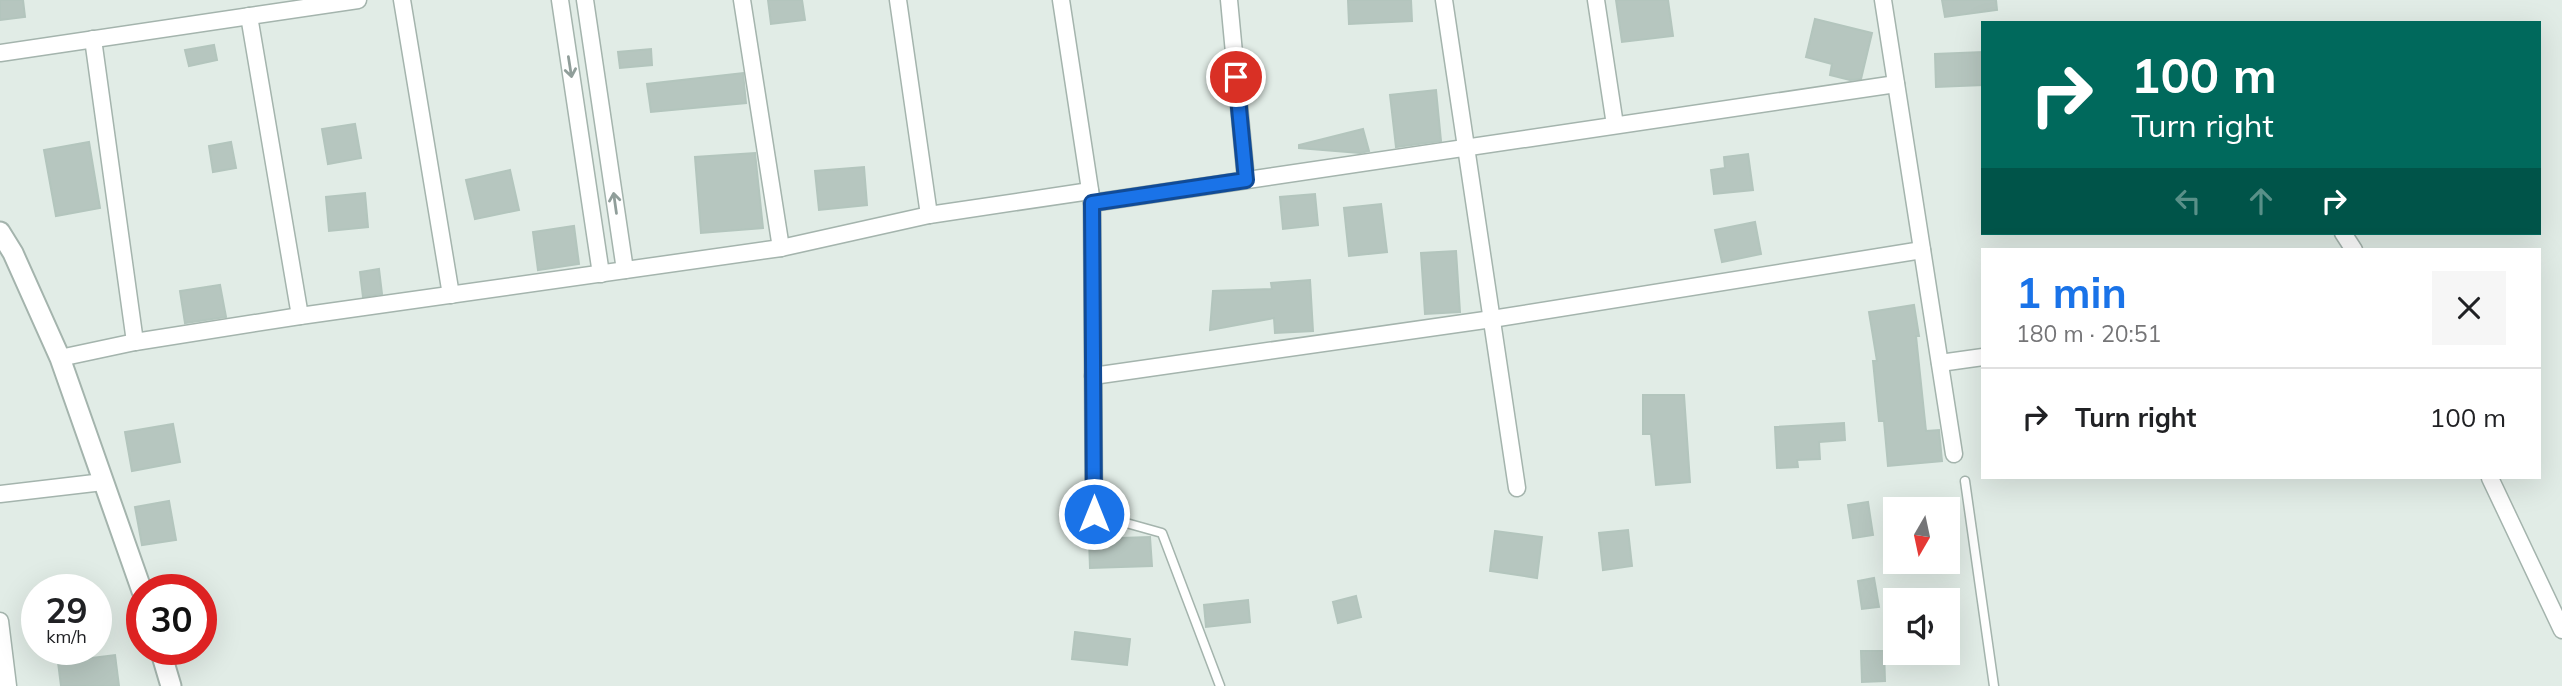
<!DOCTYPE html>
<meta charset="utf-8">
<style>
body{margin:0;font-family:Mulish,sans-serif;background:#f6f6f6;color:#202124;height:100vh;display:flex;flex-direction:column;font-size:26px;white-space:nowrap}
*{box-sizing:border-box;margin:0}
p{font-size:23px;color:#757577}
.icon{flex:none;width:38px;height:38px;fill:none;stroke:currentColor;stroke-width:2;stroke-linecap:round;stroke-linejoin:round}
.map{position:relative;flex:1;overflow:hidden}
.panel{position:absolute;left:1981px;top:248px;width:560px;height:231px;display:flex;flex-direction:column;background:#fff;border-radius:0px;box-shadow:0 7px 28px #0002}
.panel>*{flex:none}
.banner{position:absolute;left:1981px;top:21px;width:560px;height:214px;border-radius:0px;box-shadow:0 7px 28px #0002;background:#00695c;color:#fff;overflow:hidden}
.needle{width:46px;rotate:189deg}
.fabs{position:absolute;left:1883px;top:497px;display:grid;gap:14px}
.fabs a{display:grid;place-items:center;width:77px;height:77px;border-radius:0px;background:#fff;box-shadow:0 7px 28px #0002;font-size:35px}
.speed{position:absolute;left:21px;top:574px;display:flex;gap:14px;font-size:35px;font-weight:700;text-align:center}
.speed>*{display:grid;place-content:center;width:91px;height:91px;border-radius:50%;background:#fff;box-shadow:0 7px 28px #0002;line-height:1}
.speed small{font-size:18px;font-weight:400}
.speed .limit{border:10px solid #d22;background:#fff;color:#111}
.pin{position:absolute;display:grid;place-items:center;width:60px;height:60px;color:#fff;margin:-30px;border:4px solid #fff;border-radius:50%;box-shadow:0 2px 7px #0007}
.me{position:absolute;width:77px;margin:-38px;rotate:0deg;stroke-linejoin:round;filter:drop-shadow(0 0 5px #0008)}
.turn{display:flex;align-items:center;gap:24px;height:147px;padding:0 35px;font-size:32px}
.turn .icon{width:91px;height:91px;stroke-width:2.5}
.turn b{display:block;font-size:49px;line-height:60px}
.lanes{display:flex;align-items:center;height:66px;padding:0 35px;background:#0003;justify-content:center;gap:35px;direction:ltr}
.lanes .off{opacity:.35}
.round{display:grid;place-items:center;flex:none;width:74px;height:74px;border-radius:0px;background:#f6f6f6}
.head{display:flex;align-items:center;justify-content:space-between;height:119px;padding:0 35px}
h1{font-size:42px;font-weight:700;line-height:52px;color:#1a73e8}
ul{padding:0;list-style:none}
li{display:flex;align-items:center;gap:21px;height:98px;padding:0 35px;border-top:2px solid #e0e0e0}
li div{flex:1}
li b{display:block;font-size:26px}
li em{font-style:normal}
.map>svg:first-child{display:block}
.building{fill:#b6c6bf;stroke:#b3c5bd;stroke-width:2}
.lines{fill:none;stroke-linecap:round;stroke-linejoin:round}
.service-casing{stroke:#a4b4ad;stroke-width:11}
.minor-casing{stroke:#a4b4ad;stroke-width:19}
.tertiary-casing{stroke:#a4b4ad;stroke-width:23}
.service{stroke:#fff;stroke-width:8}
.minor{stroke:#fff;stroke-width:16}
.tertiary{stroke:#fff;stroke-width:19}
.oneway{stroke:#909e9a}
.route-casing{stroke:#114b97;stroke-width:18}
.route{stroke:#1a73e8;stroke-width:12}
</style>
<div class="map">
<svg width="2562" height="686" viewBox="0 0 2562 686">
<rect width="100%" height="100%" fill="#e1ece6"/>
<g class="building">
<polygon points="0,0 23,0 25,17 0,20"/>
<polygon points="768,0 802,0 805,20 771,24"/>
<polygon points="1348,0 1411,0 1412,21 1349,24"/>
<polygon points="1616,0 1668,0 1673,36 1622,42"/>
<polygon points="1942,0 1996,0 1997,10 1945,17"/>
<polygon points="1815,19 1872,33 1861,79 1850,80 1830,75 1832,64 1806,57"/>
<polygon points="214,45 217,60 189,66 185,50"/>
<polygon points="651,49 652,65 620,68 618,52"/>
<polygon points="1983,52 1983,85 1936,87 1935,54"/>
<polygon points="743,73 746,103 651,112 647,84"/>
<polygon points="1436,90 1441,141 1396,147 1390,95"/>
<polygon points="355,124 361,158 328,164 322,129"/>
<polygon points="1363,129 1369,151 1360,153 1299,148 1299,145"/>
<polygon points="89,142 100,208 56,216 44,150"/>
<polygon points="231,142 236,168 213,172 209,146"/>
<polygon points="755,153 763,228 701,233 695,157"/>
<polygon points="1748,154 1753,190 1714,194 1711,170 1725,168 1724,157"/>
<polygon points="864,167 867,205 819,210 815,171"/>
<polygon points="510,170 519,210 475,219 466,180"/>
<polygon points="365,193 368,227 329,231 326,197"/>
<polygon points="1315,194 1318,225 1283,229 1280,197"/>
<polygon points="1381,204 1387,252 1349,256 1344,208"/>
<polygon points="1755,222 1761,254 1722,262 1715,230"/>
<polygon points="574,226 579,264 538,270 533,232"/>
<polygon points="1456,251 1460,312 1425,314 1421,253"/>
<polygon points="379,269 382,294 363,297 360,272"/>
<polygon points="1310,280 1313,331 1275,333 1274,318 1210,330 1213,291 1272,289 1271,283"/>
<polygon points="220,285 226,317 185,323 180,291"/>
<polygon points="1914,305 1919,336 1916,336 1926,431 1939,430 1942,461 1888,466 1884,421 1879,421 1873,361 1877,361 1869,312"/>
<polygon points="1643,395 1684,395 1690,482 1656,485 1651,434 1643,434"/>
<polygon points="1844,423 1845,440 1819,442 1820,459 1797,460 1798,467 1777,468 1775,427"/>
<polygon points="173,424 180,462 132,471 125,432"/>
<polygon points="169,501 176,540 142,545 135,507"/>
<polygon points="1868,502 1873,535 1853,538 1848,505"/>
<polygon points="1628,530 1632,566 1603,570 1599,533"/>
<polygon points="1495,531 1542,537 1537,578 1490,571"/>
<polygon points="1150,537 1152,566 1090,568 1089,539"/>
<polygon points="1874,578 1879,607 1862,609 1858,581"/>
<polygon points="1356,596 1361,617 1338,623 1333,602"/>
<polygon points="1248,600 1250,622 1206,627 1204,605"/>
<polygon points="1075,632 1130,639 1127,665 1072,659"/>
<polygon points="1861,651 1884,651 1885,681 1862,682"/>
<polygon points="115,655 119,686 61,686 58,662"/>
</g>
<g class="lines">
<defs>
<g id="service">
<polyline points="1965,481 1994,686"/>
<polyline points="1094,514 1162,533 1220,686"/>
</g>
<g id="minor">
<polyline points="402,0 451,295"/>
<polyline points="560,0 601,274"/>
<polyline points="585,0 625,270"/>
<polyline points="742,0 781,248"/>
<polyline points="898,0 929,215"/>
<polyline points="1061,0 1092,203 1094,514"/>
<polyline points="1229,0 1246,180"/>
<polyline points="1444,0 1517,488"/>
<polyline points="1596,0 1615,125"/>
<polyline points="1883,0 1954,454"/>
<polyline points="249,16 300,316"/>
<polyline points="93,39 135,342"/>
<polyline points="0,53 358,0"/>
<polyline points="1092,203 1896,84"/>
<polyline points="2343,233 2354,250"/>
<polyline points="60,358 135,342 300,316 781,248 929,215 1090,191"/>
<polyline points="1940,363 1983,357"/>
<polyline points="1093,376 1492,319 1922,250"/>
<polyline points="2490,478 2562,630"/>
<polyline points="0,494 103,482"/>
<polyline points="0,621 8,686"/>
</g>
<g id="tertiary">
<polyline points="0,232 13,253 60,358 142,591"/>
<polyline points="160,649 171,686"/>
</g>
</defs>
<use href="#service" class="service-casing"/>
<use href="#minor" class="minor-casing"/>
<use href="#tertiary" class="tertiary-casing"/>
<use href="#service" class="service"/>
<use href="#minor" class="minor"/>
<use href="#tertiary" class="tertiary"/>
</g>
<defs><path id="oneway-shaft" d="M-6 0H5M1.5-3L5.5 0L1.5 3" fill="none" stroke-width="1.6" stroke-linecap="round" stroke-linejoin="round" transform="scale(1.75)"/></defs>
<g class="oneway">
<use href="#oneway-shaft" transform="translate(570 67) rotate(81)"/>
<use href="#oneway-shaft" transform="translate(615 203) rotate(-98)"/>
</g>
<g class="lines">
<defs>
<polyline id="route" points="1094,514 1092,203 1246,180 1236,77"/>
</defs>
<use href="#route" class="route-casing"/>
<use href="#route" class="route"/>
</g>
</svg>
<div class="fabs">
<a><svg class="needle" viewBox="-14 -14 28 28"><path d="M0-13l5 13h-10z" fill="#e53935"/><path d="M0 13l5-13h-10z" fill="#757577"/></svg></a>
<a><svg class="icon" aria-label="sound" viewBox="0 0 24 24"><path d="M4 9h4l5-4v14l-5-4H4zM17 9q2 3 0 6"/></svg></a>
</div>
<div class="speed"><div>29<small>km/h</small></div><div class="limit">30</div></div>
<div class="pin" style="left:1236px;top:77px;background:#d93025"><svg class="icon" aria-label="arrive" viewBox="0 0 24 24"><path d="M6 21V4h12l-3 4 3 4H6"/></svg></div>
<svg class="me" style="left:1094px;top:514px" viewBox="-20 -20 40 40"><circle r="17" fill="#1a73e8" stroke="#fff" stroke-width="3"/><path d="M0-11L8 9 0 5-8 9z" fill="#fff"/></svg>
<div class="banner">
<div class="turn"><svg class="icon" aria-label="right" viewBox="0 0 24 24"><path d="M7 20v-9h11M14 6l5 5-5 5"/></svg><div><b>100 m</b>Turn right</div></div>
<div class="lanes"><svg class="icon off" aria-label="left" viewBox="0 0 24 24"><path d="M17 20v-9H6M10 6l-5 5 5 5"/></svg><svg class="icon off" aria-label="ahead" viewBox="0 0 24 24"><path d="M12 20V5M6 11l6-6 6 6"/></svg><svg class="icon" aria-label="right" viewBox="0 0 24 24"><path d="M7 20v-9h11M14 6l5 5-5 5"/></svg></div>
</div>
<section class="panel">
<div class="head"><div><h1>1 min</h1><p>180 m · 20:51</p></div><a class="round"><svg class="icon" aria-label="close" viewBox="0 0 24 24"><path d="M6 6l12 12M18 6L6 18"/></svg></a></div>
<ul>
<li><svg class="icon" aria-label="right" viewBox="0 0 24 24"><path d="M7 20v-9h11M14 6l5 5-5 5"/></svg><div><b>Turn right</b></div><em>100 m</em></li>
</ul>
</section>
</div>
